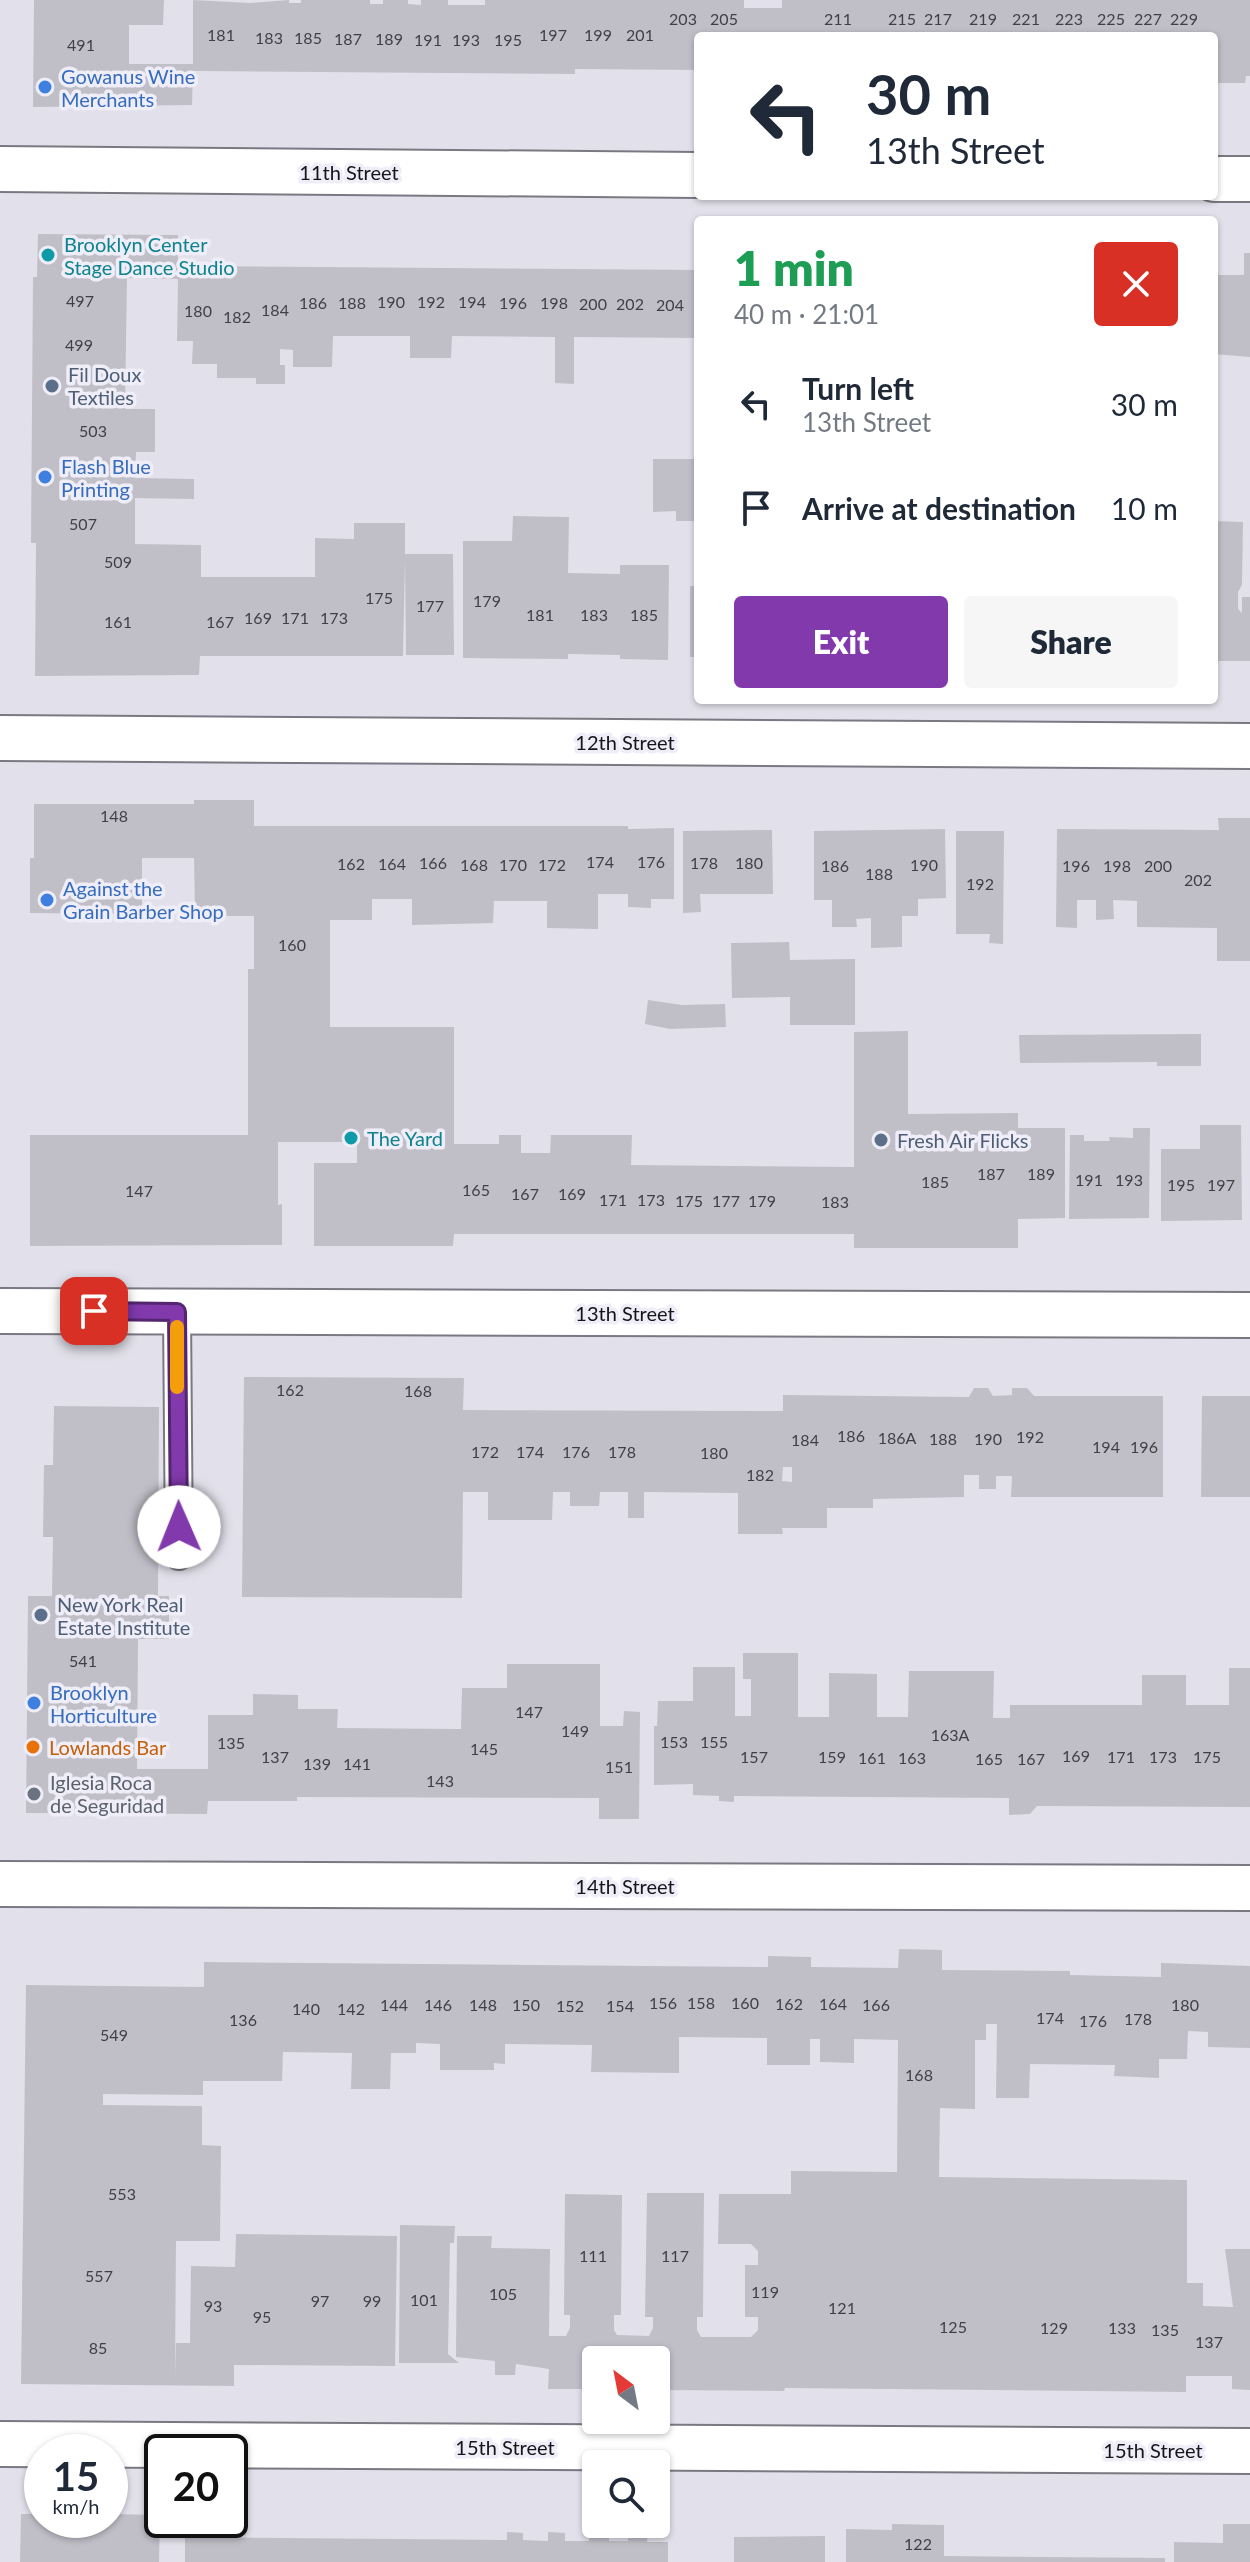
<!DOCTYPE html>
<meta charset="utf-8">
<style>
body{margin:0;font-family:Lato,sans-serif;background:#f6f6f7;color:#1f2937;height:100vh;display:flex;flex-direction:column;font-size:30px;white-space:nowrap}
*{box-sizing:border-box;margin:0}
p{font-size:26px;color:#747a83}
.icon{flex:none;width:44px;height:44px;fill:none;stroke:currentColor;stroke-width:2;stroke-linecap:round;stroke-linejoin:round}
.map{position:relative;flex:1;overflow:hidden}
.details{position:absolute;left:694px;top:216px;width:524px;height:488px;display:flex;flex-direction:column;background:#fff;border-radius:8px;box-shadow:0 2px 6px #0004}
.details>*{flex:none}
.hud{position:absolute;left:694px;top:32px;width:524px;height:168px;border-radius:8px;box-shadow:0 2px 6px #0004;background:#fff;color:#1f2937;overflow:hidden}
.needle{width:52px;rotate:328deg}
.controls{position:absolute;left:582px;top:2346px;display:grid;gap:16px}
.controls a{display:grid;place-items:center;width:88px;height:88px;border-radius:8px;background:#fff;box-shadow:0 2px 6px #0004;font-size:40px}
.speed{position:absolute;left:24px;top:2434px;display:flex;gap:16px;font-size:40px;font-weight:700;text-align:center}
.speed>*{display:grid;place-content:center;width:104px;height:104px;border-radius:50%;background:#fff;box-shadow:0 2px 6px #0004;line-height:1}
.speed small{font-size:20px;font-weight:400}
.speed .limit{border:4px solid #111;border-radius:12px;background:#fff;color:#111}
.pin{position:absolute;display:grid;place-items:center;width:68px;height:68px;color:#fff;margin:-34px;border-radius:16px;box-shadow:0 4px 12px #0006}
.me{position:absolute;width:88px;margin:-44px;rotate:359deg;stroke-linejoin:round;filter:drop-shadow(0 0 6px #0008)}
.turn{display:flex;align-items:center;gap:28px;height:168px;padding:0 40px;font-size:36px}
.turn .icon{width:104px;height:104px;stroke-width:2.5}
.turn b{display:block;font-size:56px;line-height:68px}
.round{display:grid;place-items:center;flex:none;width:84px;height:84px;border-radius:8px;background:#f6f6f7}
.overview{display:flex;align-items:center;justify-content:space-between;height:136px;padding:0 40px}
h1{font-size:48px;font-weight:800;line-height:60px;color:#1e9e55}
.action{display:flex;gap:16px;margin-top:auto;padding:16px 40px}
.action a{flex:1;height:92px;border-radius:8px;background:#8139ac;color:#fff;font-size:32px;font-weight:800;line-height:92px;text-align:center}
.action a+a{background:#f6f6f7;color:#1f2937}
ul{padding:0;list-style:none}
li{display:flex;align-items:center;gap:24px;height:104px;padding:0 40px}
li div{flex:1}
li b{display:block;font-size:30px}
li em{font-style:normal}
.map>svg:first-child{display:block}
.building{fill:#c0bfc8;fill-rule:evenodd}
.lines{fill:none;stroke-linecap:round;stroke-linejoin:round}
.lane-casing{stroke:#7a7982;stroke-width:30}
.street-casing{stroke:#7a7982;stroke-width:48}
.lane{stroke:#fff;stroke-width:26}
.street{stroke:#fff;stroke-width:44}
.route-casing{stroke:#542570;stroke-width:20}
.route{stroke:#8139ac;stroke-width:14}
.slow{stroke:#f59e0b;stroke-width:14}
.shop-dot{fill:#3f7fe0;stroke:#efeef8;stroke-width:3}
.culture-dot{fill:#0f9aa8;stroke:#efeef8;stroke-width:3}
.service-dot{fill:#5c6f8a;stroke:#efeef8;stroke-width:3}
.food-dot{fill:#e8710a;stroke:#efeef8;stroke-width:3}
.worship-dot{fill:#6b7280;stroke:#efeef8;stroke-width:3}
.labels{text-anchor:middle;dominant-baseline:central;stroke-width:7;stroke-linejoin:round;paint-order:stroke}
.number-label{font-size:16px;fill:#403f44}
.shop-label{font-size:20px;fill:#366cbe;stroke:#efeef8;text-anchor:start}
.street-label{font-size:20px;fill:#151418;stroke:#efeef8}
.culture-label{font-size:20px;fill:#0d838f;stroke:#efeef8;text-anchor:start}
.service-label{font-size:20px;fill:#4e5e75;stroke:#efeef8;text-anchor:start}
.food-label{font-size:20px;fill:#c56008;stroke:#efeef8;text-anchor:start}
.worship-label{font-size:20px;fill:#5b616d;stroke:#efeef8;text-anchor:start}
</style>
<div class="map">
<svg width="1250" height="2562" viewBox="0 0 1250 2562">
<rect width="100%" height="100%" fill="#e2e1eb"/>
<g class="building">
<polygon points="34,0 164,0 163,25 129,25 129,64 193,64 193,0 250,3 289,0 289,3 301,3 301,0 370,0 370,4 383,4 383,0 408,0 408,4 421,5 421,0 448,0 448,5 485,5 485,0 744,0 744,8 782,8 782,0 1250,0 1250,76 1246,76 1245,83 1214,83 1214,36 698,36 698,70 575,69 575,74 193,71 192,105 33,107"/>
<polygon points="38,234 178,235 178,266 698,270 698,338 574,337 574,384 555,383 555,337 452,336 451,358 410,358 410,336 333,336 332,367 293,367 293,350 280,349 280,365 285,365 285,384 256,384 256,378 217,378 217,364 192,364 193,341 177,341 178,279 127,278 125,409 155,409 155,452 136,452 135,478 194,479 194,499 135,498 135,544 201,545 201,577 315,577 315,538 354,539 354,523 405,523 405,554 453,554 454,655 406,655 405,559 403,656 200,656 199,675 35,676 36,543 31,543 32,408 33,277 37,277"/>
<polygon points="1244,253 1250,253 1250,357 1214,354 1214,275 1244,275"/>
<polygon points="653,459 698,459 698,521 676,521 676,511 653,512"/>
<polygon points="513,516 569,517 568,573 620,574 620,565 669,565 668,660 620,659 620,655 568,654 568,659 463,658 463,541 512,541"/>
<polygon points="1214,521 1243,522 1242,585 1238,592 1238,609 1242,613 1242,597 1250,597 1250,661 1214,661"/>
<rect x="690" y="586" width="8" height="71"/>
<polygon points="194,800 254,800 254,826 628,826 628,829 674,828 674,899 651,899 651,908 628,907 628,894 598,894 598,929 547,928 547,901 494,901 493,923 412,925 412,899 372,899 372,920 330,920 330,1027 454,1027 454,1144 499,1144 499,1135 521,1135 521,1153 550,1153 551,1135 632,1135 631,1165 854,1167 854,1032 908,1031 908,1114 1018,1113 1018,1128 1065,1128 1065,1218 1018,1219 1018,1248 854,1248 854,1234 454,1234 453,1246 314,1246 314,1163 357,1163 357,1142 278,1142 278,1205 282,1204 282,1245 30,1246 30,1135 248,1135 248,969 254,969 254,916 195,916 194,858 142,858 142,914 30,913 30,858 34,858 34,804 194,804"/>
<polygon points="1218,818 1250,818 1250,961 1217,961 1217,928 1137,927 1137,901 1113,900 1114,919 1096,920 1096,900 1077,900 1077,928 1056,927 1057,829 1219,830"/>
<polygon points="945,829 946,898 918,899 918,916 902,916 902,947 871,948 871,918 856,919 857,927 832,927 832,900 814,900 814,831"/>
<polygon points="772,830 773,894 700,894 701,912 683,913 683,831"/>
<polygon points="956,831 1004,831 1003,944 989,943 990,934 956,934"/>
<polygon points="789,942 790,960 855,959 855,1025 790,1025 790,997 732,998 731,943"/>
<polygon points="648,1000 682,1005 725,1004 726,1027 670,1029 645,1024"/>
<polygon points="1201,1034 1201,1066 1157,1066 1157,1062 1020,1063 1019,1035"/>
<polygon points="1200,1125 1241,1125 1242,1220 1161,1221 1161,1149 1200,1149"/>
<polygon points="1133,1128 1150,1128 1149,1218 1069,1219 1070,1135 1084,1135 1084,1141 1110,1141 1109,1137 1133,1138"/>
<path d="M244,1377L464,1378L463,1410L783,1411V1395L969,1397L974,1388H988L993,1396L1012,1395V1388H1027L1034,1396H1163V1497H1011L1012,1476H996V1489H979V1475H964V1497L873,1499V1508H827V1528H782L783,1534H738V1493L644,1492V1518H628V1492H600L599,1506H570V1492H553L552,1520H488V1492H463L462,1598L242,1597ZM783,1467H792V1482L782,1481Z"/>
<polygon points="1202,1396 1250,1396 1250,1497 1201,1497"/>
<polygon points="54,1406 159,1407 158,1596 169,1596 169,1639 138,1639 137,1769 208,1769 208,1715 253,1715 253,1694 298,1695 298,1709 338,1709 337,1728 461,1729 462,1688 507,1688 507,1664 600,1664 600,1726 623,1726 624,1711 640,1712 639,1819 599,1819 599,1798 297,1797 297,1801 208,1801 207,1814 26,1813 28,1596 52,1596 53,1537 43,1537 44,1465 53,1465"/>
<polygon points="743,1653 798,1653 798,1717 829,1717 829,1673 877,1674 877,1717 908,1717 909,1671 994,1671 993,1718 1010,1718 1010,1705 1142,1705 1142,1675 1186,1675 1186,1705 1229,1705 1229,1668 1250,1668 1250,1807 1037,1806 1030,1814 1009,1815 1009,1798 734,1796 734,1802 719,1801 719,1796 693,1795 693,1784 654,1785 654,1726 657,1726 658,1701 693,1701 693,1667 735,1667 735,1716 751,1716 751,1679 743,1679"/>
<polygon points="899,1949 942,1950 942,1970 1070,1971 1070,1975 1161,1977 1161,1963 1250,1966 1250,2048 1208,2047 1208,2032 1188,2031 1187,2059 1159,2059 1159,2078 1114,2076 1115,2065 1030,2064 1029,2098 996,2098 997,2024 986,2024 986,2040 975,2040 975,2109 940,2108 939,2177 1187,2180 1187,2283 1203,2283 1203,2306 1233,2307 1225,2249 1250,2249 1250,2390 1232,2389 1232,2376 1186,2376 1186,2392 785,2388 784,2391 656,2390 656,2360 596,2360 596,2389 548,2389 549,2369 516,2364 515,2375 495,2375 495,2361 456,2357 457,2236 492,2236 491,2248 550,2249 549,2336 566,2336 570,2328 570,2315 564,2315 565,2194 622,2195 621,2315 614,2315 614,2330 617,2335 649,2336 653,2328 653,2317 645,2317 647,2193 704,2193 703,2317 697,2317 697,2330 701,2337 751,2337 758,2330 758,2317 745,2317 745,2265 758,2265 758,2251 751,2244 718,2244 719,2194 791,2194 791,2171 897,2172 898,2040 854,2039 854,2063 820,2062 820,2039 810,2039 810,2065 767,2065 767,2038 679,2037 679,2073 591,2072 592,2045 505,2044 505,2064 494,2063 494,2070 440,2070 440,2044 416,2043 416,2053 391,2053 390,2089 351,2089 352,2053 283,2052 282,2081 203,2081 203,2095 103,2094 103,2105 202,2106 202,2145 221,2146 220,2241 176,2241 175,2377 176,2343 190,2343 191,2266 235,2267 236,2234 397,2236 395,2366 234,2365 234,2386 21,2384 26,1985 204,1987 204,1962 768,1967 768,1956 811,1957 811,1967 898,1968"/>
<polygon points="400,2225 455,2226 454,2243 450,2243 448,2354 459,2363 399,2363"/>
<polygon points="21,2514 42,2514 42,2520 110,2520 110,2514 160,2515 159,2562 20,2562"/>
<polygon points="892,2524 944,2525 944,2556 1165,2558 1165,2562 846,2562 846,2529 892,2530"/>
<polygon points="1223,2524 1250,2524 1250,2562 1174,2562 1174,2542 1223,2543"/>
<polygon points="507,2532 523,2533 523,2540 548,2541 548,2532 565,2533 565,2541 589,2541 589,2533 609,2534 609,2541 628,2541 628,2533 648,2533 647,2542 668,2542 668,2562 185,2562 185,2537 507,2540"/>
<polygon points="825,2536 825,2562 734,2562 734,2537"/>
</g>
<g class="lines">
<defs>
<polyline id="lane" points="177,1312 179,1556"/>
<g id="street">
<polyline points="0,169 698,175"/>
<polyline points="1214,179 1250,179"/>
<polyline points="0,738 1250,746"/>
<polyline points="0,1311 1250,1315"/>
<polyline points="0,1884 1250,1888"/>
<polyline points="0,2444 1250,2451"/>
</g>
</defs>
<use href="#lane" class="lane-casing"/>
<use href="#street" class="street-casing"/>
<use href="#lane" class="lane"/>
<use href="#street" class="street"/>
</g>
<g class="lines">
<defs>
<polyline id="route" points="94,1311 177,1312 179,1527"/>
</defs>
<use href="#route" class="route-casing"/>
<use href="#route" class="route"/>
<polyline class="slow" points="177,1327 177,1387"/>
</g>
<g class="shop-dot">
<circle cx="45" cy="87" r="8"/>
<circle cx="45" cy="477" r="8"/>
<circle cx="47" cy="900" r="8"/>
<circle cx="34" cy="1703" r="8"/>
</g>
<g class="culture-dot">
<circle cx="48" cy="255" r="8"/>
<circle cx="351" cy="1138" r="8"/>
</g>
<g class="service-dot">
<circle cx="52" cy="386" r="8"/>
<circle cx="881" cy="1140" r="8"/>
<circle cx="41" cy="1615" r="8"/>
</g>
<circle class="food-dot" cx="33" cy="1747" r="8"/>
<circle class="worship-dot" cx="34" cy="1794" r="8"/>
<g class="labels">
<g class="number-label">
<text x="683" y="18">203</text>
<text x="724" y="18">205</text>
<text x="838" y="18">211</text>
<text x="902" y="18">215</text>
<text x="938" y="18">217</text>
<text x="983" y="18">219</text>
<text x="1026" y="18">221</text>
<text x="1069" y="18">223</text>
<text x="1111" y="18">225</text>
<text x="1148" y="18">227</text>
<text x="1184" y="18">229</text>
<text x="221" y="34">181</text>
<text x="553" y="34">197</text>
<text x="598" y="34">199</text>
<text x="640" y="34">201</text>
<text x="269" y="37">183</text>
<text x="308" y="37">185</text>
<text x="348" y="38">187</text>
<text x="389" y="38">189</text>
<text x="428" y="39">191</text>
<text x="466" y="39">193</text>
<text x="508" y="39">195</text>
<text x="81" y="44">491</text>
<text x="80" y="300">497</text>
<text x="391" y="301">190</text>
<text x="431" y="301">192</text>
<text x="472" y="301">194</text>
<text x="313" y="302">186</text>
<text x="352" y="302">188</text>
<text x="513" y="302">196</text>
<text x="554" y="302">198</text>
<text x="593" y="303">200</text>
<text x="630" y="303">202</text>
<text x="670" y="304">204</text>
<text x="275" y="309">184</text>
<text x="198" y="310">180</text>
<text x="237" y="316">182</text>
<text x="79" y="344">499</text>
<text x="93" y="430">503</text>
<text x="83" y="523">507</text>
<text x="118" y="561">509</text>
<text x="379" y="597">175</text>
<text x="487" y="600">179</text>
<text x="430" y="605">177</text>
<text x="540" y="614">181</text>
<text x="594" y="614">183</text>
<text x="644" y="614">185</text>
<text x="258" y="617">169</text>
<text x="295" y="617">171</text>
<text x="334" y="617">173</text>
<text x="118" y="621">161</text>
<text x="220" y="621">167</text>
<text x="114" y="815">148</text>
<text x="600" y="861">174</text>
<text x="651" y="861">176</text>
<text x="433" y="862">166</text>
<text x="704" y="862">178</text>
<text x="749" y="862">180</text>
<text x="351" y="863">162</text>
<text x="392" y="863">164</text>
<text x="474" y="864">168</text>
<text x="513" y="864">170</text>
<text x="552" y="864">172</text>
<text x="924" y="864">190</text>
<text x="835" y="865">186</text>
<text x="1076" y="865">196</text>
<text x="1117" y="865">198</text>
<text x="1158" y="865">200</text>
<text x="879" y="873">188</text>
<text x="1198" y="879">202</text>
<text x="980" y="883">192</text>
<text x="292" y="944">160</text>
<text x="991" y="1173">187</text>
<text x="1041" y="1173">189</text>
<text x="1089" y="1179">191</text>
<text x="1129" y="1179">193</text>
<text x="935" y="1181">185</text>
<text x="1181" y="1184">195</text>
<text x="1221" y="1184">197</text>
<text x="476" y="1189">165</text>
<text x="139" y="1190">147</text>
<text x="525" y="1193">167</text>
<text x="572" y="1193">169</text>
<text x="613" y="1199">171</text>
<text x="651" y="1199">173</text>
<text x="689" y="1200">175</text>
<text x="726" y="1200">177</text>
<text x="762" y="1200">179</text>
<text x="835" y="1201">183</text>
<text x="290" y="1389">162</text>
<text x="418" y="1390">168</text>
<text x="851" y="1435">186</text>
<text x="1030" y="1436">192</text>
<text x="897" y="1437">186A</text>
<text x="943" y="1438">188</text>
<text x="988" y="1438">190</text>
<text x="805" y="1439">184</text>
<text x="1106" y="1446">194</text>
<text x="1144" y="1446">196</text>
<text x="485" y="1451">172</text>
<text x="530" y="1451">174</text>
<text x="576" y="1451">176</text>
<text x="622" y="1451">178</text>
<text x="714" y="1452">180</text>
<text x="760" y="1474">182</text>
<text x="83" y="1660">541</text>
<text x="529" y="1711">147</text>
<text x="575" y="1730">149</text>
<text x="950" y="1734">163A</text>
<text x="674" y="1741">153</text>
<text x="714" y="1741">155</text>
<text x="231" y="1742">135</text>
<text x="484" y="1748">145</text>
<text x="1076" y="1755">169</text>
<text x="275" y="1756">137</text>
<text x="754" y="1756">157</text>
<text x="832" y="1756">159</text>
<text x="1121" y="1756">171</text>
<text x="1163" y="1756">173</text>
<text x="1207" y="1756">175</text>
<text x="872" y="1757">161</text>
<text x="912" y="1757">163</text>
<text x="989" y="1758">165</text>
<text x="1031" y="1758">167</text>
<text x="317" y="1763">139</text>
<text x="357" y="1763">141</text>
<text x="619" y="1766">151</text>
<text x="440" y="1780">143</text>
<text x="663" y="2002">156</text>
<text x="701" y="2002">158</text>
<text x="745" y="2002">160</text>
<text x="789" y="2003">162</text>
<text x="833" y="2003">164</text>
<text x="394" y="2004">144</text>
<text x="438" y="2004">146</text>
<text x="483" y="2004">148</text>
<text x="526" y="2004">150</text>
<text x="876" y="2004">166</text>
<text x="1185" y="2004">180</text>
<text x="570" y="2005">152</text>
<text x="620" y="2005">154</text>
<text x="306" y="2008">140</text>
<text x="351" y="2008">142</text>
<text x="1050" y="2017">174</text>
<text x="1138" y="2018">178</text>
<text x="243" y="2019">136</text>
<text x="1093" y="2020">176</text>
<text x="114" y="2034">549</text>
<text x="919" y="2074">168</text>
<text x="122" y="2193">553</text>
<text x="593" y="2255">111</text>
<text x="675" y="2255">117</text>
<text x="99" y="2275">557</text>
<text x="765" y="2291">119</text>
<text x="503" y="2293">105</text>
<text x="424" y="2299">101</text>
<text x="320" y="2300">97</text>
<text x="372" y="2300">99</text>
<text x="213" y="2305">93</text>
<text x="842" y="2307">121</text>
<text x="262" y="2316">95</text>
<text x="953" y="2326">125</text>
<text x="1054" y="2327">129</text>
<text x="1122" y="2327">133</text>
<text x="1165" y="2329">135</text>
<text x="1209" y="2341">137</text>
<text x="98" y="2347">85</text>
<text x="918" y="2543">122</text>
</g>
<g class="shop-label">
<text x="61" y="76">Gowanus Wine<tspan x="61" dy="23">Merchants</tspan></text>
<text x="61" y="466">Flash Blue<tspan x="61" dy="23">Printing</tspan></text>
<text x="63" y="888">Against the<tspan x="63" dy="23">Grain Barber Shop</tspan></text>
<text x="50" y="1692">Brooklyn<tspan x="50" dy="23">Horticulture</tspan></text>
</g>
<g class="street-label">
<text x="349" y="172">11th Street</text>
<text x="625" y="742">12th Street</text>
<text x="625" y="1313">13th Street</text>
<text x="625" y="1886">14th Street</text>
<text x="505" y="2447">15th Street</text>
<text x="1153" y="2450">15th Street</text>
</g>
<g class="culture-label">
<text x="64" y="244">Brooklyn Center<tspan x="64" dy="23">Stage Dance Studio</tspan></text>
<text x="367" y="1138">The Yard</text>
</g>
<g class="service-label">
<text x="68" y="374">Fil Doux<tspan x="68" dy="23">Textiles</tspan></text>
<text x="897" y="1140">Fresh Air Flicks</text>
<text x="57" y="1604">New York Real<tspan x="57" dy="23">Estate Institute</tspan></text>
</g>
<g class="food-label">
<text x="49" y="1747">Lowlands Bar</text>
</g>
<g class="worship-label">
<text x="50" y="1782">Iglesia Roca<tspan x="50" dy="23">de Seguridad</tspan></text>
</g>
</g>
</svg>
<div class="controls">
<a><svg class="needle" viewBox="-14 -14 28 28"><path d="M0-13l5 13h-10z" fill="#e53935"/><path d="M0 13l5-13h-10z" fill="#747a83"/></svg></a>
<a><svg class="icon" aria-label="search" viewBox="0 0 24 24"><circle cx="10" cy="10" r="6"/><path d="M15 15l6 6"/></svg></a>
</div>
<div class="speed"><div>15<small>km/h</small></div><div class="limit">20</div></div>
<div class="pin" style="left:94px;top:1311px;background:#d93025"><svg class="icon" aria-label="arrive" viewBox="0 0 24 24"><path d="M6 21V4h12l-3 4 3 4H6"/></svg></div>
<svg class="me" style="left:179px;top:1527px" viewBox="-20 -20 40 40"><circle r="19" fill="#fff"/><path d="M0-13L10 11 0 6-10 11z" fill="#8139ac"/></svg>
<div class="hud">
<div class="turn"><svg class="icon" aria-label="left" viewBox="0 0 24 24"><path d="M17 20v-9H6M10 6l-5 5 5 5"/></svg><div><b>30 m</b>13th Street</div></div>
</div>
<section class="details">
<div class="overview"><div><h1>1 min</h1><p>40 m · 21:01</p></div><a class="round" style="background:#d93025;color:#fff"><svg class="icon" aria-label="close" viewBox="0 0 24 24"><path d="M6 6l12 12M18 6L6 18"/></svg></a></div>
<ul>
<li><svg class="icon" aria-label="left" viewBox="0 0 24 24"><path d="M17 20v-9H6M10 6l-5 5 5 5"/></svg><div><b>Turn left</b><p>13th Street</p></div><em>30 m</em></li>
<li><svg class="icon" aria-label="arrive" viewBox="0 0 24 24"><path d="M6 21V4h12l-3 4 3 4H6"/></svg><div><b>Arrive at destination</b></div><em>10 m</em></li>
</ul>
<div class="action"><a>Exit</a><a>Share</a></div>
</section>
</div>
